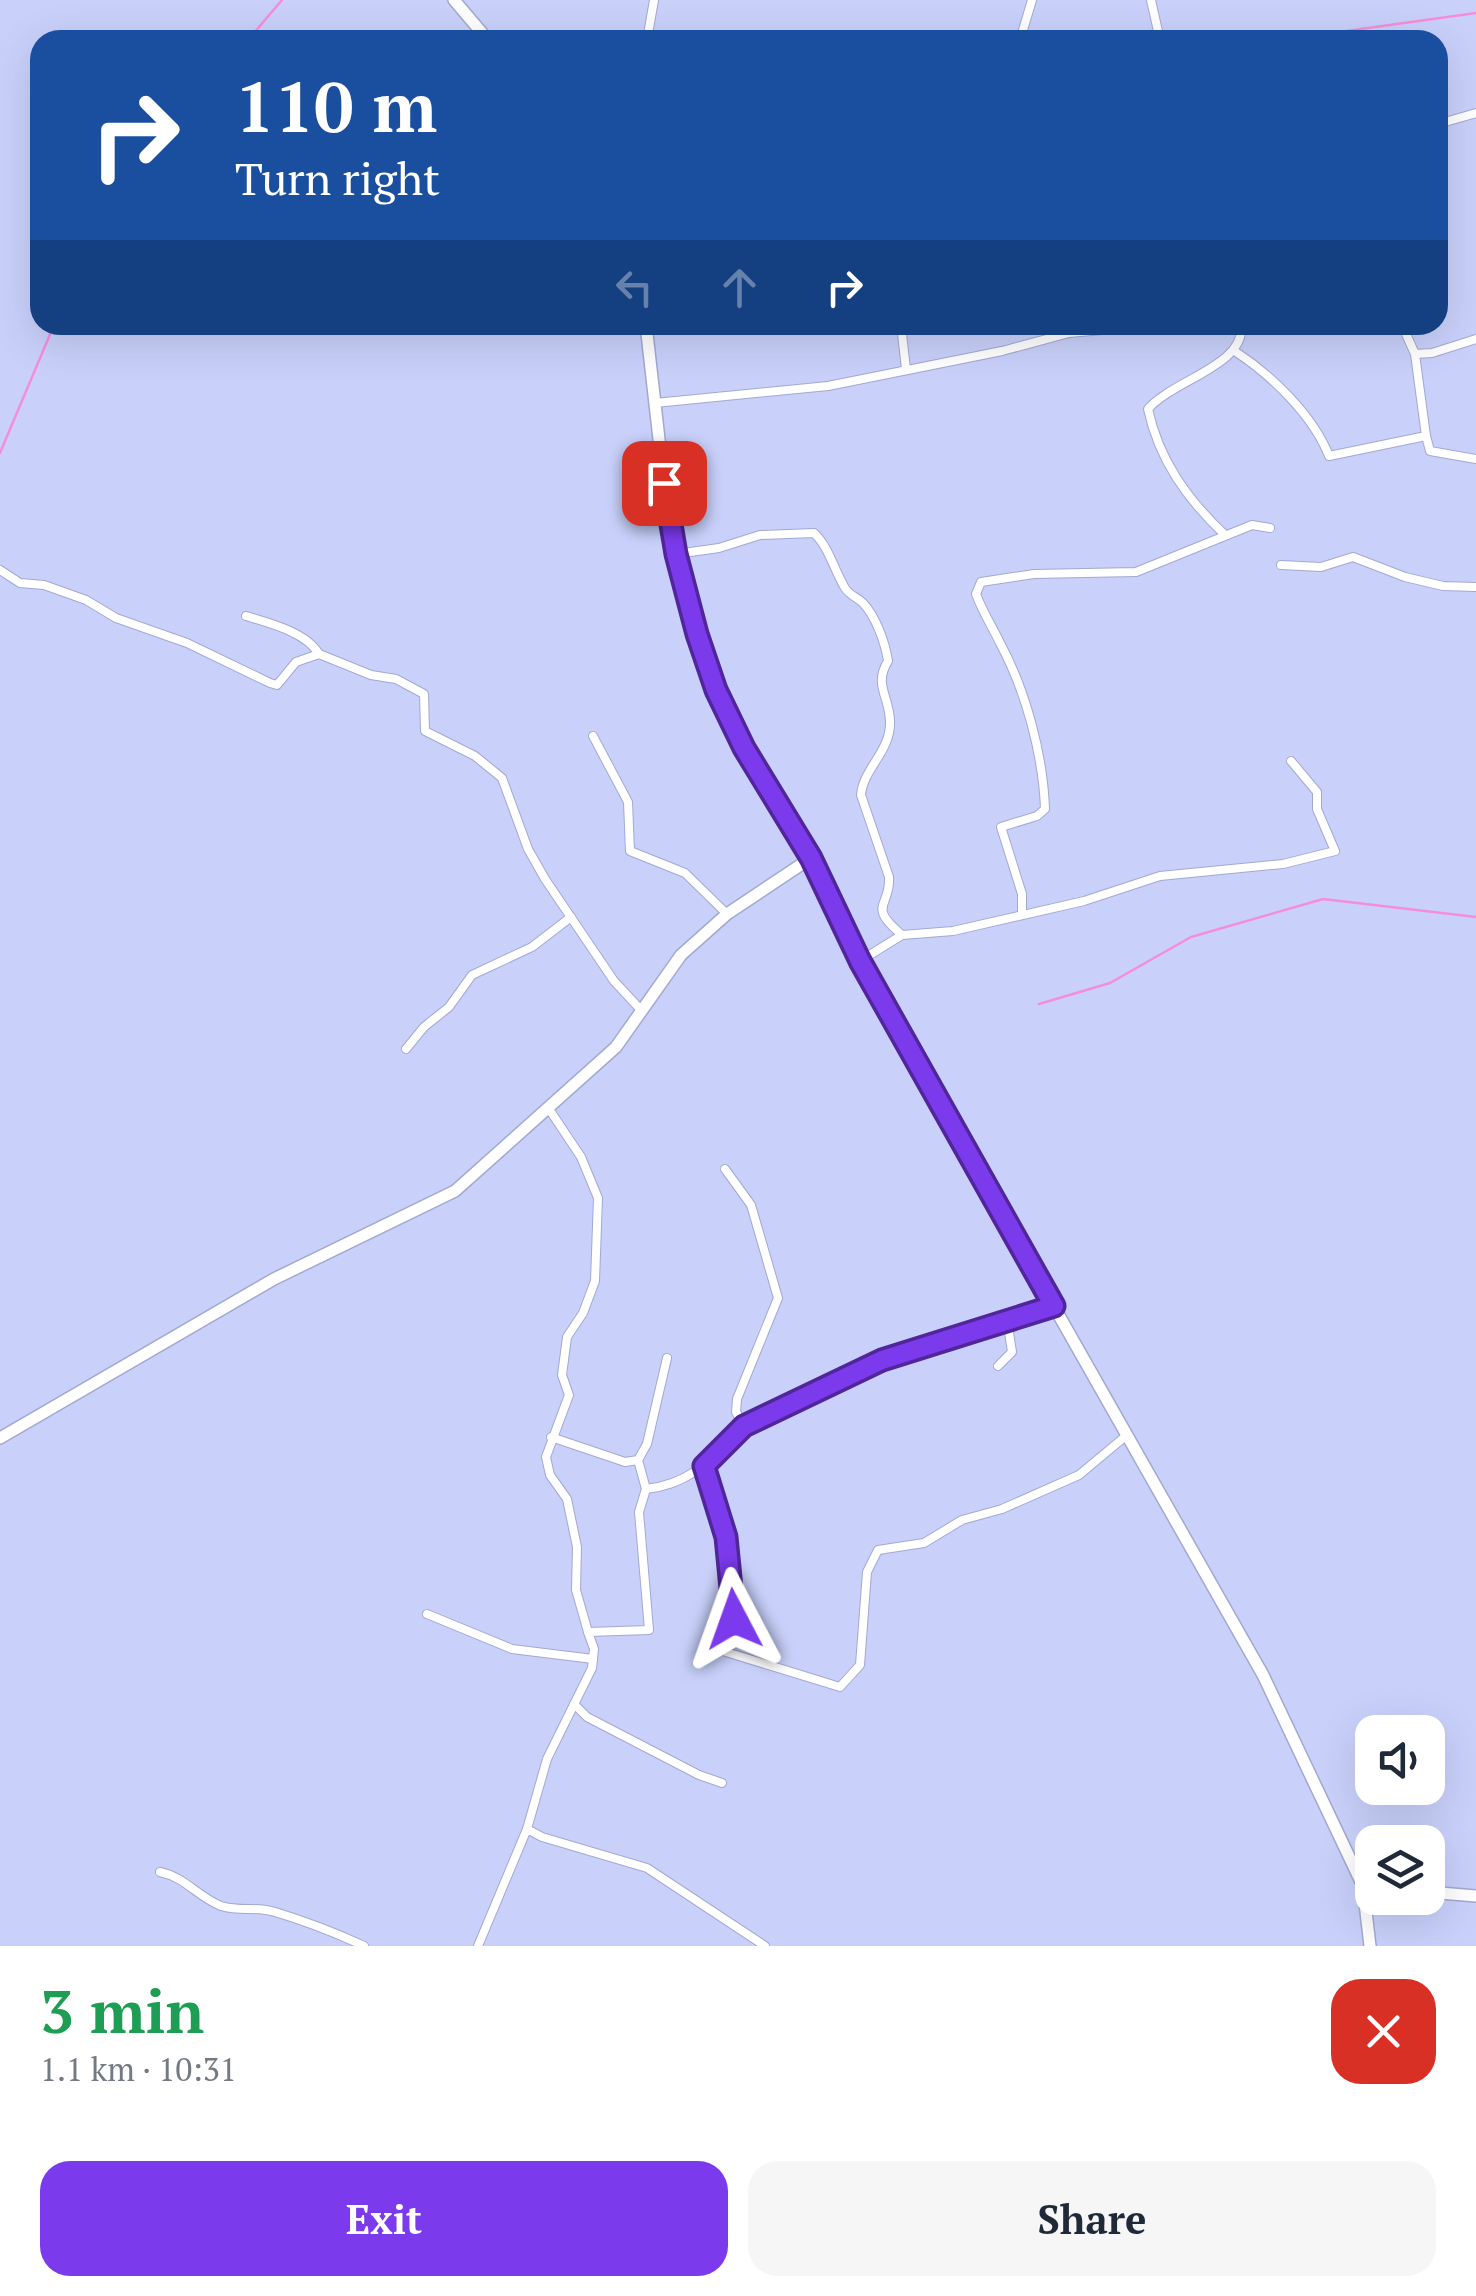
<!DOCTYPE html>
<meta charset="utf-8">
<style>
body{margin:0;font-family:"PT Serif",serif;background:#f6f6f7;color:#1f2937;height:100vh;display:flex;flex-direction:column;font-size:38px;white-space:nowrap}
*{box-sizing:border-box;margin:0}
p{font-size:32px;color:#747a83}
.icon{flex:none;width:55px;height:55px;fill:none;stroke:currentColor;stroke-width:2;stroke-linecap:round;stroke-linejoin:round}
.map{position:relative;height:1946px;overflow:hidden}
.panel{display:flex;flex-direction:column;background:#fff;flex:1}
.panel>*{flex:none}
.banner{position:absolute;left:30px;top:30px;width:1418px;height:305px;border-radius:30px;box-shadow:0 10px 40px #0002;background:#1a4fa0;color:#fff;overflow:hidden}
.buttons{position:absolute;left:1355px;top:1715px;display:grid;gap:20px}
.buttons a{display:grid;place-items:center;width:90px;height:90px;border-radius:20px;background:#fff;box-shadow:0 10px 40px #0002;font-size:50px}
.pin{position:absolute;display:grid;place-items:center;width:85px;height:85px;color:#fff;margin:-42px;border-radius:20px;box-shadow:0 5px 15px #0006}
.me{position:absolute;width:110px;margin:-55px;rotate:356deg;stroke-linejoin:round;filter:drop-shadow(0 0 8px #0008)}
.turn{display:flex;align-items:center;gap:35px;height:210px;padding:0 40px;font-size:45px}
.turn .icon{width:130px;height:130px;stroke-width:2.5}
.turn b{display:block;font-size:70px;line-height:85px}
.lanes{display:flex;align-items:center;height:95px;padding:0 40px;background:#0003;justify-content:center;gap:50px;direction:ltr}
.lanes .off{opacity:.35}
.round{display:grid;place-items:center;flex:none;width:105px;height:105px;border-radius:30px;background:#f6f6f7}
.summary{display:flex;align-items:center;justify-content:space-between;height:170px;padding:0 40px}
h1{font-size:60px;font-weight:700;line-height:75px;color:#1e9e55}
.button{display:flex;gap:20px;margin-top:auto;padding:20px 40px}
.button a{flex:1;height:115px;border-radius:30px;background:#7c3aed;color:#fff;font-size:40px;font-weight:700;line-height:115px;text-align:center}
.button a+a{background:#f6f6f7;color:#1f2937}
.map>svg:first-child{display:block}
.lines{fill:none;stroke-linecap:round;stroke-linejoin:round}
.stream{stroke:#f58eda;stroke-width:2.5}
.street-casing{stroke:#a2a9d1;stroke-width:10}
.secondary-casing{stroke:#a2a9d1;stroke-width:14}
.street{stroke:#fff;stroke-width:8}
.secondary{stroke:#fff;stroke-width:11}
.route-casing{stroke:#51269a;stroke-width:25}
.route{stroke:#7c3aed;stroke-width:18}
</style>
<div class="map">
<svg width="1476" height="1946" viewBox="0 0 1476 1946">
<rect width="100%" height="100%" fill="#c9d1fb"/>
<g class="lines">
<g class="stream">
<polyline points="248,40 282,0"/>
<polyline points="1321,40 1332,33 1476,13"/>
<polyline points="0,453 54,325"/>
<polyline points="1039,1004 1110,983 1191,937 1323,899 1476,917"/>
</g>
<defs>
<g id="street">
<polyline points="1151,0 1160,40"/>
<polyline points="647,40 654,0"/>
<polyline points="1020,40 1032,0"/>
<polyline points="1438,124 1476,113"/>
<polyline points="901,325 906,369"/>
<polyline points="1402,325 1415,354 1432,353 1476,339"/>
<path d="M1236,352C1271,375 1313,415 1329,456L1426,436L1415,354"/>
<polyline points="655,403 828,386 1002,351 1069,333 1158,325"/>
<polyline points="1426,436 1430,451 1476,459"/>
<path d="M1225,535C1187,499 1159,460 1148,409C1173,380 1246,365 1241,325"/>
<path d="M676,554L719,548L760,535L814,533C829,547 834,570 845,588C850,596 857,597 863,603C876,617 885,642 888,661C873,685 890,697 890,722C891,751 863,769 861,795L889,877C891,907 866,905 902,935"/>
<polyline points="1281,565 1321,567 1353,557 1405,577 1443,586 1476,587"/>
<polyline points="0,570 20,583 44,585 86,600 116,618 187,643 270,683 277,685 296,662 319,654 371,675 396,679 424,694 425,731 475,756 502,778 528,849 545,879 614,981 641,1010"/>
<path d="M246,616C269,623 306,632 319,654"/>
<polyline points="593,736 628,802 630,851 685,873 727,914"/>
<path d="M1022,914V894L1001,827L1037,816L1045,809C1043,755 1026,691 1000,643C992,626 983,613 976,594L981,582L1034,574L1136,572L1252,525L1270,528"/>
<polyline points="860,961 902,935 953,931 1084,901 1160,876 1283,864 1335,851 1317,809 1317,792 1291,761"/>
<polyline points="406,1049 424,1027 449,1007 472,975 532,947 571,917"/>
<polyline points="549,1109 581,1157 598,1198 595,1281 583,1313 567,1337 562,1375 569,1395 546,1457 550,1475 567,1499 577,1547 576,1590 588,1632"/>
<polyline points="725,1169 751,1205 778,1298 737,1399 736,1412 744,1426 882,1360 1054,1306"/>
<polyline points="998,1366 1012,1352 1007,1319"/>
<polyline points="551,1437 625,1462 638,1460 647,1444 667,1358"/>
<polyline points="638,1460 646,1489"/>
<path d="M704,1466C724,1529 742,1587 726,1652L840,1687L860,1665L867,1572L878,1550L924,1543L962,1520L1002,1509L1079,1475L1127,1435"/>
<polyline points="427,1614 512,1649 593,1659"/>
<polyline points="574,1704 587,1717 699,1775 722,1783"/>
<path d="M527,1829L547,1759L592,1668L594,1649L588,1632L649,1630L639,1512L646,1489C692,1484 712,1458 744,1426"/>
<path d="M160,1872C185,1877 198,1897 221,1906C241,1912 256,1906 275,1912C305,1921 336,1933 364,1946"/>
<polyline points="478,1946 527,1829 542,1837 647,1868 765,1946"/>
</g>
<g id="secondary">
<polyline points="454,0 488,40"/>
<polyline points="646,325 664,483 676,554 716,690 743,748 811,858 860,961 935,1097 1263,1675 1363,1886 1370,1946"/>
<polyline points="0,1438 274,1279 455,1191 616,1047 681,955 727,914 811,858"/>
<polyline points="1428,1892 1476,1896"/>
</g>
</defs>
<use href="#street" class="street-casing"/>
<use href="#secondary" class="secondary-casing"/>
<use href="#street" class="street"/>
<use href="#secondary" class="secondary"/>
</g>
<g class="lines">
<defs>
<polyline id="route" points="664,483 676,554 697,634 716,690 744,748 811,858 860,961 1054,1306 882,1360 744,1426 704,1466 726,1537 734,1619"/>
</defs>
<use href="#route" class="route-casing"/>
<use href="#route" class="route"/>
</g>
</svg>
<div class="buttons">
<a><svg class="icon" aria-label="sound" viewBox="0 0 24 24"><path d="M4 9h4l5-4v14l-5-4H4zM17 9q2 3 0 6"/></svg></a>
<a><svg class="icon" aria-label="layers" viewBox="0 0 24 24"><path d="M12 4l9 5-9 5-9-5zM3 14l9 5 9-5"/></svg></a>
</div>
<div class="pin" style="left:664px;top:483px;background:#d93025"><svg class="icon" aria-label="arrive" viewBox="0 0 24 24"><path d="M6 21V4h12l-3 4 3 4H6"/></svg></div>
<svg class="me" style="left:734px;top:1619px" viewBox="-20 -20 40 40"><path d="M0-17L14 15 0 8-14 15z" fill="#7c3aed" stroke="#fff" stroke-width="4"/></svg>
<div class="banner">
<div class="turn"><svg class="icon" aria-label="right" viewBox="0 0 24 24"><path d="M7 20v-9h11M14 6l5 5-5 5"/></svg><div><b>110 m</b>Turn right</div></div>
<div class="lanes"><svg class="icon off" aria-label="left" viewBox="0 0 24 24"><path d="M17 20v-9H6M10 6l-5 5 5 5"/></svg><svg class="icon off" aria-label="ahead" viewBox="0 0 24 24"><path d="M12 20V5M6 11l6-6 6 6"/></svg><svg class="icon" aria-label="right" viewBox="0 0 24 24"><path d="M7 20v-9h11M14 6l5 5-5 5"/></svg></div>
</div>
</div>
<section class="panel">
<div class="summary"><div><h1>3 min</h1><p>1.1 km · 10:31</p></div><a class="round" style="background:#d93025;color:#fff"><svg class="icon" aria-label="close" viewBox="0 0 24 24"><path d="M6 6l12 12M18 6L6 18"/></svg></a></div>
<div class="button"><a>Exit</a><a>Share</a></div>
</section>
